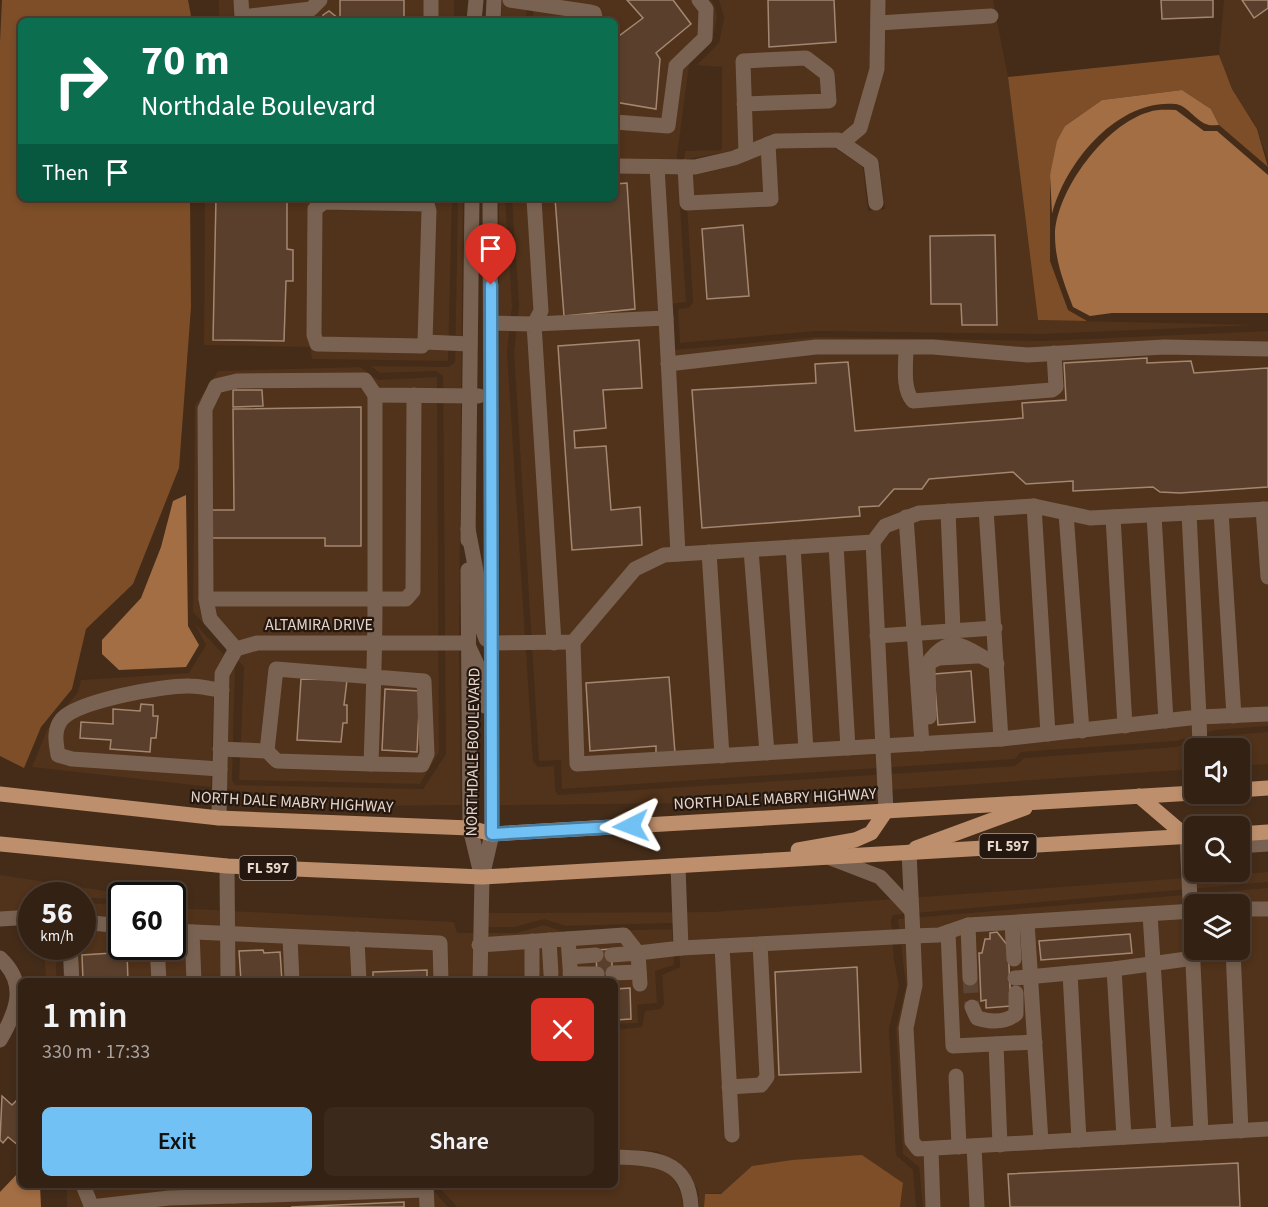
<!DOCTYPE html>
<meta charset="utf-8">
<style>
body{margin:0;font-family:"Source Sans 3",sans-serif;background:#3b291c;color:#f1f3f6;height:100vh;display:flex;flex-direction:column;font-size:22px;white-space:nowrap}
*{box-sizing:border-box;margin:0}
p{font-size:20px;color:#a9a3a0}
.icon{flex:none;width:33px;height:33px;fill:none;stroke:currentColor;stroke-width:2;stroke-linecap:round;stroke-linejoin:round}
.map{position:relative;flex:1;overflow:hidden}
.drawer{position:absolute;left:18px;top:978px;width:600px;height:210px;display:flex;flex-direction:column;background:#332113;border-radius:9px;box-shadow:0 3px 9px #0003,0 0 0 2px #4e3e33}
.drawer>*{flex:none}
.banner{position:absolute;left:18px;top:18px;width:600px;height:183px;border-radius:9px;box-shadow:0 3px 9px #0003,0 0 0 2px #4e3e33;background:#0b6e4f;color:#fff;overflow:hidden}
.controls{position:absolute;left:1184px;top:738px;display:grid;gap:12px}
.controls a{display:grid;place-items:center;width:66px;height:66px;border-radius:9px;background:#332113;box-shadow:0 3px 9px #0003,0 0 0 2px #4e3e33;font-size:30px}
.speed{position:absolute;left:18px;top:882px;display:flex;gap:12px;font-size:30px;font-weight:700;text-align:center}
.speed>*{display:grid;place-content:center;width:78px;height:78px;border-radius:50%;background:#332113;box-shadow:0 3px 9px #0003,0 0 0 2px #4e3e33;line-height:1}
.speed small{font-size:15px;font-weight:400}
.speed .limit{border:3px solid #111;border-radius:9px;background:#fff;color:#111}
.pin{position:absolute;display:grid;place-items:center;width:51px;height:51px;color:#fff;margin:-62px -26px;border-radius:50% 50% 50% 0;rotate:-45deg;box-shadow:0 0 6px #0007}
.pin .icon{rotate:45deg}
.me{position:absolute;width:66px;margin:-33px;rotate:267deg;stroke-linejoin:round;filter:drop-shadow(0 0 4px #0008)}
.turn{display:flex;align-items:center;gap:21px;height:126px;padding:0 24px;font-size:27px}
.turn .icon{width:78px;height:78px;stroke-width:2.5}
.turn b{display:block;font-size:42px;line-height:51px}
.then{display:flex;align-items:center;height:57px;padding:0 24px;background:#0003;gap:12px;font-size:22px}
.round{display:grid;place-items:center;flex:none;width:63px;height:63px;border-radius:9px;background:#3b291c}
.headline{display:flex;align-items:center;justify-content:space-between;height:102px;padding:0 24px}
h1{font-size:36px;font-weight:600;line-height:45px}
.primary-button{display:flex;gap:12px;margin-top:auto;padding:12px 24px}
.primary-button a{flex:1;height:69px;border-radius:9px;background:#71c1f5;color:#111;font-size:24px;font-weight:600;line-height:69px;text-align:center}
.primary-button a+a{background:#3b291c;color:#f1f3f6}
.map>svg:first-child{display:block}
.built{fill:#51321a;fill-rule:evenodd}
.green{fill:#7d4e28}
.water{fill:#a36e44}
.building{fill:#5a402c;stroke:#a48771;stroke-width:1.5}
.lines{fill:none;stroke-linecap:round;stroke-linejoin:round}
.minor-tunnel{stroke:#5c4534;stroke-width:15;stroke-dasharray:15 8;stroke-linecap:butt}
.minor{stroke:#796251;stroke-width:15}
.major{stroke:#be8f6c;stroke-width:15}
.route-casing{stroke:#497d9f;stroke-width:15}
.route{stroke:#71c1f5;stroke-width:10}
.labels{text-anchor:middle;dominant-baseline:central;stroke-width:4.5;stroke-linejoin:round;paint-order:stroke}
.shield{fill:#23170f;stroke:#ab9c92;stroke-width:1.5}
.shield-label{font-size:15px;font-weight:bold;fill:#e5d5ca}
.street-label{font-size:16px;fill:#e5d5ca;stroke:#23170f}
</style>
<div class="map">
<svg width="1268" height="1207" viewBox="0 0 1268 1207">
<rect width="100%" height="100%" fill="#442c19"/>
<g class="built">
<rect x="219" y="0" width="235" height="21"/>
<polygon points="502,0 528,0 525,21 501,21"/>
<polygon points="535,0 711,0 714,4 717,17 712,42 691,59 689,65 677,156 686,302 671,304 673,350 817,337 1042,341 1268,331 1268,726 1215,730 1176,741 1021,752 1015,759 562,789 561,760 539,761 514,352 519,306 512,198 615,198 615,21 532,21"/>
<polygon points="719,0 993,0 1008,77 1038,320 1257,325 1042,334 817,331 680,343 678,309 689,308 693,302 685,174 778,148 835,148 863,167 868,211 885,209 879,162 876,157 843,135 773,134 731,151 684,160 685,151 722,150 722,67 697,65 719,43 724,18"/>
<polygon points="1224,0 1268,0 1268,161 1257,128 1232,89 1219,55"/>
<polygon points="205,198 452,198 448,361 312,359 310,347 204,345"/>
<polygon points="458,198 463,198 459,636 445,636 443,376 436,371 380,373 371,366 448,367 455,363"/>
<polygon points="499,198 505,198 512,306 507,352 533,761 538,767 554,766 555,790 558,795 1015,766 1024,758 1176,747 1216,736 1268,732 1268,764 1239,766 1239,748 1194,748 1194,769 702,803 500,805"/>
<polygon points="360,367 378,380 437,377 439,752 420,784 239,780 244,667 193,612 195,406 218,371"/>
<polygon points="195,624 224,655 214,674 211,787 32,767 47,730 78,692 81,680 189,673 206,645"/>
<polygon points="445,650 459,650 461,805 368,806 227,789 230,676 235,667 232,780 235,785 423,789 446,754"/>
<polygon points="1268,872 1268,882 893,915 891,920 894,960 899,986 889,1029 896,1155 913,1170 916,1207 900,1207 903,1183 705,1194 704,1207 699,1207 698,1190 684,1167 657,1151 615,1149 615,1030 642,1027 645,1011 660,1009 664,1004 662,975 680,967 678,927 672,923 566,926 544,919 515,927 488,927 488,913 712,912"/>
<polygon points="0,875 132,895 122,896 121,899 32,896 31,910 0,912"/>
<path d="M1268,888V1207H923L919,1167L903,1154L896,1029L906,986L898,919ZM1194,904H1239V950H1194Z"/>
<polygon points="83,903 121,905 122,946 172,946 173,908 454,922 457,933 516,933 544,925 564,932 672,929 674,965 655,971 657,1003 637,1005 638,1023 615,1024 615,981 63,981 63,947 82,946"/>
<polygon points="44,947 56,947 56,981 46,981"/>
<polygon points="615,1164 654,1165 673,1177 682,1195 683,1207 457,1207 439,1187 439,1185 615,1185"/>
<polygon points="67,1185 432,1185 432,1189 448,1207 67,1207"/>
</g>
<g class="green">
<polygon points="2,0 188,0 192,21 21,21 21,198 190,198 191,307 179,468 133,584 86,629 72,689 41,727 24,768 0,756 0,42"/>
<polygon points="1219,55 1232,89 1257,129 1268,167 1219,125 1211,109 1182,90 1102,100 1065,126 1050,175 1050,261 1068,310 1087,321 1038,320 1008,77"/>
<polygon points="862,1155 903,1183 900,1207 704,1207 705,1194 721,1194 752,1166 792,1160"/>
</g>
<g class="water">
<path d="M1182,90L1211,109L1219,125C1215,125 1209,126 1206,124C1195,120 1187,105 1175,104C1117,99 1065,163 1052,214L1050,175L1057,141L1065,126L1102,100Z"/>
<path d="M1176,110L1204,131H1217L1268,175V313H1112L1090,316L1073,307C1064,283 1055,261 1055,235C1056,190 1106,124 1149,112C1157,109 1168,110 1176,110Z"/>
<polygon points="186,495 188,626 199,645 186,667 119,670 102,654 102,640 141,598 161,547 173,501"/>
<polygon points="18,1173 21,1173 21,1185 40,1185 41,1207 0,1207 0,1192"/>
</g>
<g class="building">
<polygon points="340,0 404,0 404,21 324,21 323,15 329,11 338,18 340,16"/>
<polygon points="627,0 673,0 691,24 656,53 660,59 656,109 615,102 615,55 619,36 643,18"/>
<polygon points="768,0 834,0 836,42 769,47"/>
<polygon points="1161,0 1213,0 1213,17 1162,19"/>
<polygon points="1242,0 1268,0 1268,8 1254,18"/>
<polygon points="627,183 635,309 564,316 555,198 615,198 615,184"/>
<polygon points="216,198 287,198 287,249 293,250 293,281 286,281 284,341 213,340"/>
<polygon points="743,225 749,296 707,299 702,229"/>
<polygon points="995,235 997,325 962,325 961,304 931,304 930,236"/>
<polygon points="639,340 642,388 603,390 606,428 574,431 575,448 606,446 611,510 640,507 642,545 572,550 558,346"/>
<polygon points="1147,358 1147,363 1191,361 1194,373 1268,368 1268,487 1180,493 1160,492 1153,487 1073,491 1073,481 1026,484 1013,472 929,479 922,489 894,489 879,506 859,507 860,516 702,528 692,390 816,383 815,364 848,362 855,431 1023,418 1022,403 1066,400 1064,363"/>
<polygon points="233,390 262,390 263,406 233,407"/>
<polygon points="361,407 361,546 325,546 325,538 211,538 211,510 234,510 233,409"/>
<polygon points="971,671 975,722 938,725 934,674"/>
<polygon points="669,677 675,753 656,754 656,746 590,751 586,683"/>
<polygon points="301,679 347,680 344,705 347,705 347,723 343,723 341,742 297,740"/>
<polygon points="385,689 420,691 417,752 382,750"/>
<polygon points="141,704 153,705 153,716 158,716 156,738 151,738 150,752 110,749 111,740 80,738 81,722 113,724 113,709 140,711"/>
<polygon points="997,932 1008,946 1011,1006 986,1008 986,1000 981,1001 979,953 982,953 985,939 990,939 990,933"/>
<polygon points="1130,934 1132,953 1041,960 1039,941"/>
<polygon points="611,949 613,981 597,981 596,950"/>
<polygon points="263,950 264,953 280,952 282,981 241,981 239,951"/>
<polygon points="127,952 128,981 83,981 82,955"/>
<polygon points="857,967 861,1072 779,1075 775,972"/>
<polygon points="427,970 427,981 373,981 373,972"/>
<polygon points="630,988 631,1019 615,1020 615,989"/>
<polygon points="2,1096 12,1105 16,1101 21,1105 21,1143 19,1146 8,1137 3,1143 0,1140"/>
<polygon points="1238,1163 1240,1207 1010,1207 1008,1174"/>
<polygon points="404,1202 404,1207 291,1207"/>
</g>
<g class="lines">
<polyline class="minor-tunnel" points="970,978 972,1007"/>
<g class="minor">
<polyline points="241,0 242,17"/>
<polyline points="510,0 590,12 594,13 596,21"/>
<polyline points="242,21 242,17 311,9 320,0"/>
<polyline points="431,21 431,0"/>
<polyline points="474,21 476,0"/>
<polyline points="493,21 494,0"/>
<polyline points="878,23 991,16"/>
<polyline points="744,104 829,101 827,74 806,58 743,61 746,153"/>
<polyline points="615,122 668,126 676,66 705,38 706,9 699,0"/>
<polyline points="842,143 860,128 877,69 878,0"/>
<polyline points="615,166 695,167 734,158 776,141 838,140 871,163 876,203"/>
<polyline points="685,167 687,203 771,199 768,144"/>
<polyline points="534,199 541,311 534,324 666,318 657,167"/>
<polygon points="324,202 427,204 429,211 425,342 422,346 317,344 314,335 315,209"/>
<polyline points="666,318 678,554"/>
<polyline points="491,323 534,324 554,643"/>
<polyline points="425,342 470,344"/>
<path d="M906,348C906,364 902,389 913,401L1052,390L1056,387L1054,353"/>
<polyline points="668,364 816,347 933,347 1028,355 1164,347 1268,349"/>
<polyline points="375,395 375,599 406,599 413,591 414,395"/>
<polyline points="1034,506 1048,734"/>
<polyline points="986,509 1001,739"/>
<polyline points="1263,509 1268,577"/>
<polyline points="948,511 953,630"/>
<polyline points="1221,512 1234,716"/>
<polyline points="1066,513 1082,731"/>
<polyline points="1154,515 1166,721"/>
<polyline points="906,517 922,744"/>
<polyline points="1113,517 1125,726"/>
<polyline points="468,529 477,576 482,628 486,639 492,643 573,642 635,569 664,555 873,542 886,811"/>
<polyline points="468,540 472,198"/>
<polyline points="873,542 885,526 919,513 1034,506 1090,518 1268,509"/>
<polyline points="836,545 848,748"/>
<polyline points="793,547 806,750"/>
<polyline points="751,550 767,753"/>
<polyline points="709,552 722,756"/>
<polyline points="468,570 470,828 481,874"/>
<polyline points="206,599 205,409 216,386 237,381 365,380 375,395 479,396"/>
<polyline points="877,636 995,628"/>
<polyline points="573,642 577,764 1001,739 1199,717 1189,513"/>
<polyline points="928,663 939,658 978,656"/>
<path d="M929,717L928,663C953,628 968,652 997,664"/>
<polyline points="1200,748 1199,717 1268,714"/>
<path d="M220,749L267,751L276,669L424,681L427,754L422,765L371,764C373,709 375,654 375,599H206L210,619L236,649"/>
<polyline points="267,751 277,761 371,764"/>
<path d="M220,769L72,759L58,755C56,743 53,730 62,719C78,701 164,685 190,686C200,686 211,689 222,690"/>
<polyline points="219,818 222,674 236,649 257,643 467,643 480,671 485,706"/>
<polyline points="1187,837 1201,1133"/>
<polyline points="1239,846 1268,844"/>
<polyline points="909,852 913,936 939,935 968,925 1194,911"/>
<polyline points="828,857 880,877 911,910"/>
<polyline points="227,866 228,981"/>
<polyline points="1239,909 1268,909"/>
<polyline points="1150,914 1164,1135"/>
<polyline points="0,919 32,917"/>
<polyline points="82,922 122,926"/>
<polyline points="1027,922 1041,1142"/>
<polyline points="1012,923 1014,959"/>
<polyline points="968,925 970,978"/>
<polyline points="172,931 440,943 441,981"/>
<polyline points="192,932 194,981"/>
<polyline points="948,932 953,1046 1035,1042"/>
<polyline points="290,937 292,981"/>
<polyline points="357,939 359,981"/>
<polyline points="568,939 571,981"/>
<polyline points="549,940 551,974"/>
<polyline points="479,945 624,935 638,953 681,948 678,866"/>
<polyline points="70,946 72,981"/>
<polyline points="157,946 159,981"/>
<polyline points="722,946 732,1135"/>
<polyline points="681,948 913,936 915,985 906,1028 912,1141 918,1149 1268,1129"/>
<polyline points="1233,950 1241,1131"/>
<polyline points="612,955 638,953 640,984"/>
<polyline points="570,957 596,955"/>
<path d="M0,958C28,984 17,1011 0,1040"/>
<polyline points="1114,969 1124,1137"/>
<polyline points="613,973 639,972"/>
<polyline points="1070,973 1079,1140"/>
<polyline points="570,974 597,974"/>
<polyline points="532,975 532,941"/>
<polyline points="1015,978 1114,969 1194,958"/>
<polyline points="480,981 482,877 492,834 490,198"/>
<path d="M972,1007L977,1018C990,1022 1005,1023 1016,1014V993"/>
<polyline points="996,1044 1000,1145"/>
<polyline points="956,1076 959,1147"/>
<polyline points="729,1087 761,1085 767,1077 760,944"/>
<polyline points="974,1146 977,1207"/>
<polyline points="931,1149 933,1207"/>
<path d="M615,1157C653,1158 689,1159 691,1207"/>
<polyline points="83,1185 91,1205"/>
<polyline points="426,1185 427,1207"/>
<polyline points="234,1196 426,1190"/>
<polyline points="91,1207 169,1198 234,1196 234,1185"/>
</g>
<g class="major">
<polyline points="1239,790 1268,788"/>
<polyline points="0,794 219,818 470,828 492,834 1194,793"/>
<polyline points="1139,796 1187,837"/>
<polyline points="1239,834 1268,832"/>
<polyline points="0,844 227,866 482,877 1194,836"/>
<polyline points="916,848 1025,808"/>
<polyline points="798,850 855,840 871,833 886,811"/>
</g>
</g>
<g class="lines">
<defs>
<polyline id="route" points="491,285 492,834 631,826"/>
</defs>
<use href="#route" class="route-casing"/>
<use href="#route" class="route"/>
</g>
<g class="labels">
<g class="shield">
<rect x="979.5" y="834" width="57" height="24" rx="4.5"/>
<rect x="239.5" y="856" width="57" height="24" rx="4.5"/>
</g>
<g class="shield-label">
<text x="1008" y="846">FL 597</text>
<text x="268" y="868">FL 597</text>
</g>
<g class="street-label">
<text x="319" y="625">ALTAMIRA DRIVE</text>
<text transform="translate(473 752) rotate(-89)">NORTHDALE BOULEVARD</text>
<text transform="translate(775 799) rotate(-3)">NORTH DALE MABRY HIGHWAY</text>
<text transform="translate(292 802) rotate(3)">NORTH DALE MABRY HIGHWAY</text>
</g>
</g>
</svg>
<div class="controls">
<a><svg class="icon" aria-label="sound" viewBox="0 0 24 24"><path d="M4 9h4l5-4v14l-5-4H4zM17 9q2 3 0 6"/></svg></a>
<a><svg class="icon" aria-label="search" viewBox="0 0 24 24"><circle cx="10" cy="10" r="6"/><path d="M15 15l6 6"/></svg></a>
<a><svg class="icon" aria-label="layers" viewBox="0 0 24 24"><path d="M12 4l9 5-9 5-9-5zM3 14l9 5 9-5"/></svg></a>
</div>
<div class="speed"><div>56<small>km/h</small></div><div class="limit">60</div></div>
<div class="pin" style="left:491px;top:285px;background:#d93025"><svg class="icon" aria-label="arrive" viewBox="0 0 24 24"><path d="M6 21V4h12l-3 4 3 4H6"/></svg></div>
<svg class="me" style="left:631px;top:826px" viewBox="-20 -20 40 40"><path d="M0-17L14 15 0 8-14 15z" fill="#71c1f5" stroke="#fff" stroke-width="4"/></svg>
<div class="banner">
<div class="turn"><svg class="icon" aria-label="right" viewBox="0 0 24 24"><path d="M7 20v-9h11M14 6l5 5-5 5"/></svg><div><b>70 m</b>Northdale Boulevard</div></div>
<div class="then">Then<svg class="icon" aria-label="arrive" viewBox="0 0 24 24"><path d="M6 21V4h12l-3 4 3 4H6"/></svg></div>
</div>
<section class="drawer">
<div class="headline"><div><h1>1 min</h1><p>330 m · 17:33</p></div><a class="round" style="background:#d93025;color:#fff"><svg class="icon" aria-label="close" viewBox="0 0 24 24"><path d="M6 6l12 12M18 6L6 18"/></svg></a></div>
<div class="primary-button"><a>Exit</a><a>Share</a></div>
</section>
</div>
